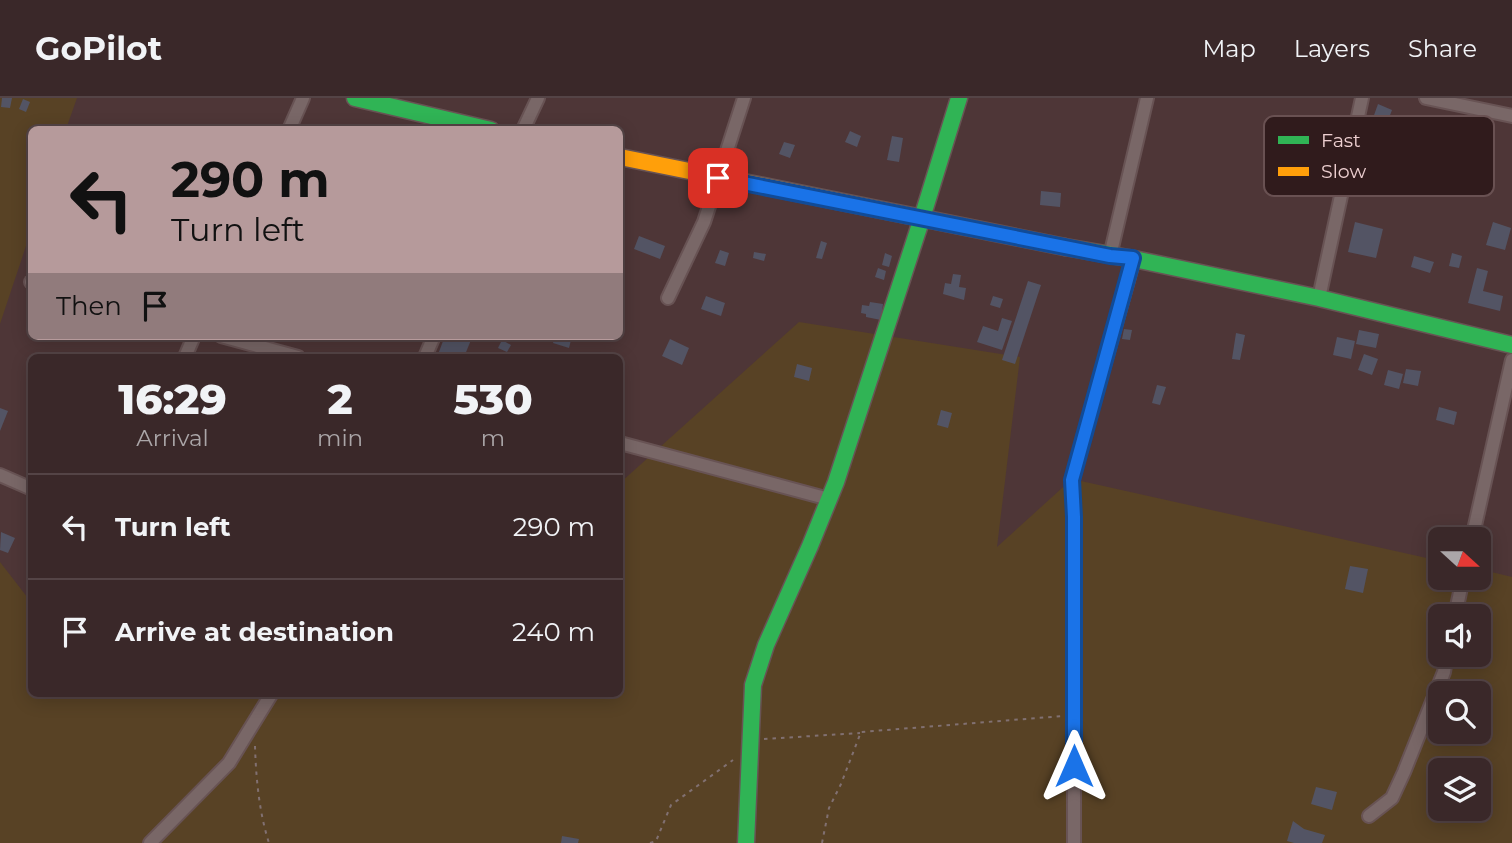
<!DOCTYPE html>
<style>
body{margin:0;font-family:Montserrat,sans-serif;background:#413031;color:#f1f3f6;height:100vh;display:flex;flex-direction:column;font-size:26px;white-space:nowrap}
*{box-sizing:border-box;margin:0}
p{font-size:23px;color:#aba6a8}
.icon{flex:none;width:38px;height:38px;fill:none;stroke:currentColor;stroke-width:2;stroke-linecap:round;stroke-linejoin:round}
.map{position:relative;flex:1;overflow:hidden}
.panel{position:absolute;left:28px;top:256px;width:595px;height:343px;display:flex;flex-direction:column;background:#3a2829;border-radius:10px;box-shadow:0 4px 18px #0003,0 0 0 2px #544446}
.panel>*{flex:none}
.top-card{position:absolute;left:28px;top:28px;width:595px;height:214px;border-radius:10px;box-shadow:0 4px 18px #0003,0 0 0 2px #544446;background:#b69a9b;color:#111;overflow:hidden}
.needle{width:46px;rotate:111deg}
.fabs{position:absolute;left:1428px;top:429px;display:grid;gap:14px}
.fabs a{display:grid;place-items:center;width:63px;height:63px;border-radius:10px;background:#3a2829;box-shadow:0 4px 18px #0003,0 0 0 2px #544446;font-size:35px}
.pin{position:absolute;display:grid;place-items:center;width:60px;height:60px;color:#fff;margin:-30px;border-radius:14px;box-shadow:0 4px 10px #0006}
.me{position:absolute;width:77px;margin:-38px;rotate:0deg;stroke-linejoin:round;filter:drop-shadow(0 0 5px #0008)}
.turn{display:flex;align-items:center;gap:24px;height:147px;padding:0 28px;font-size:32px}
.turn .icon{width:91px;height:91px;stroke-width:2.5}
.turn b{display:block;font-size:49px;line-height:60px}
.then{display:flex;align-items:center;height:66px;padding:0 28px;background:#0003;gap:14px;font-size:26px}
.eta{display:flex;justify-content:space-evenly;align-items:center;height:119px;text-align:center}
.eta b{font-size:42px;font-weight:800;line-height:49px}
ul{padding:0;list-style:none}
li{display:flex;align-items:center;gap:21px;height:105px;padding:0 28px;border-top:2px solid #544446}
li div{flex:1}
li b{display:block;font-size:26px}
li em{font-style:normal}
header{display:flex;align-items:center;gap:42px;box-sizing:border-box;height:98px;padding:0 35px;background:#3a2829;border-bottom:2px solid #544446}
header strong{font-size:33px}
nav{display:flex;gap:38px;margin-inline-start:auto;font-size:24px}
.map>svg:first-child{display:block}
.green{fill:#584225;fill-rule:evenodd}
.building{fill:#535464}
.lines{fill:none;stroke-linecap:round;stroke-linejoin:round}
.street-casing{stroke:#685354;stroke-width:16}
.fast-casing{stroke:#685354;stroke-width:19}
.slow-casing{stroke:#685354;stroke-width:19}
.path{stroke:#817071;stroke-width:2;stroke-dasharray:3.5 5;stroke-linecap:butt}
.street{stroke:#796767;stroke-width:12}
.fast{stroke:#30b455;stroke-width:16}
.slow{stroke:#ff9f0a;stroke-width:16}
.route-casing{stroke:#114b97;stroke-width:18}
.route{stroke:#1a73e8;stroke-width:12}
.key{fill:#301b1c;stroke:#695152;stroke-width:2}
.key-label{font-size:19px;fill:#eed0d1}
</style>
<header>
<strong>GoPilot</strong>
<nav><a>Map</a><a>Layers</a><a>Share</a></nav>
</header>
<div class="map">
<svg width="1512" height="745" viewBox="0 0 1512 745">
<rect width="100%" height="100%" fill="#4e3637"/>
<g class="green">
<polygon points="0,0 77,0 66,31 32,32 31,133 0,226"/>
<path d="M799,224L1020,259L997,449L1072,381L1440,463V480H1479V471L1512,479V745H0V464L31,504L32,595H620V385ZM1440,518H1479V556H1440ZM1440,595H1479V634H1440ZM1440,672H1479V710H1440Z"/>
</g>
<g class="building">
<polygon points="2,0 12,0 10,10 1,9"/>
<polygon points="23,1 30,4 26,14 19,11"/>
<polygon points="1378,6 1392,12 1387,25 1373,20"/>
<polygon points="850,33 861,38 857,49 845,44"/>
<polygon points="892,38 903,40 899,64 887,62"/>
<polygon points="784,44 795,47 790,60 779,56"/>
<polygon points="1041,93 1061,95 1060,109 1040,107"/>
<polygon points="1355,124 1383,131 1376,160 1348,154"/>
<polygon points="1493,124 1511,130 1505,152 1486,147"/>
<polygon points="639,138 665,148 660,161 634,151"/>
<polygon points="821,143 827,145 822,161 816,160"/>
<polygon points="720,152 729,155 725,168 715,165"/>
<polygon points="754,154 766,156 764,163 753,160"/>
<polygon points="885,155 892,158 889,169 882,167"/>
<polygon points="1452,155 1462,158 1459,170 1449,168"/>
<polygon points="1414,158 1434,164 1430,175 1411,169"/>
<polygon points="878,170 886,173 884,182 875,179"/>
<polygon points="1477,170 1488,173 1483,193 1503,198 1500,213 1468,205"/>
<polygon points="953,176 961,177 959,189 966,190 964,202 943,196 945,185 951,186"/>
<polygon points="1028,183 1041,187 1015,266 1002,262"/>
<polygon points="706,198 725,205 721,218 701,211"/>
<polygon points="993,198 1003,201 1000,210 990,207"/>
<polygon points="870,204 883,206 881,222 866,219 866,216 861,215 862,207 869,208"/>
<polygon points="1002,220 1012,223 1002,252 977,244 983,228 998,233"/>
<polygon points="1124,231 1132,232 1130,242 1122,241"/>
<polygon points="1359,232 1379,236 1376,250 1356,246"/>
<polygon points="1236,235 1245,237 1240,262 1232,261"/>
<polygon points="445,238 460,238 471,242 464,259 437,259"/>
<polygon points="555,238 572,238 569,250 553,245"/>
<polygon points="1337,239 1355,243 1351,261 1333,257"/>
<polygon points="670,241 689,250 682,267 662,258"/>
<polygon points="502,242 511,247 507,254 498,250"/>
<polygon points="1364,256 1378,261 1372,277 1358,272"/>
<polygon points="797,266 812,270 809,283 794,279"/>
<polygon points="1406,271 1421,273 1418,288 1403,285"/>
<polygon points="1388,272 1403,276 1399,291 1384,287"/>
<polygon points="1157,287 1166,289 1160,307 1152,305"/>
<polygon points="1439,309 1457,314 1454,327 1436,322"/>
<polygon points="0,310 8,313 0,333"/>
<polygon points="941,312 952,315 948,330 937,327"/>
<polygon points="1,434 15,440 8,455 0,452"/>
<polygon points="1350,468 1368,471 1363,495 1345,491"/>
<polygon points="1316,689 1337,694 1332,712 1311,706"/>
<polygon points="1293,723 1304,731 1325,737 1322,745 1294,745 1287,743"/>
<polygon points="562,738 579,741 578,745 561,745"/>
</g>
<g class="lines">
<defs>
<g id="street">
<polyline points="1426,0 1512,18"/>
<polyline points="289,32 303,0"/>
<polyline points="523,32 538,0"/>
<polyline points="1110,158 1147,0"/>
<polyline points="31,184 32,184"/>
<polyline points="668,200 704,124 744,0"/>
<polyline points="1319,200 1362,0"/>
<polyline points="221,238 298,259"/>
<polyline points="185,259 194,238"/>
<polyline points="425,259 434,238"/>
<polyline points="620,345 829,401"/>
<polyline points="0,377 32,391"/>
<polyline points="1472,441 1512,262"/>
<polyline points="1455,518 1463,480"/>
<polyline points="1369,718 1392,700 1404,674 1444,574 1447,556"/>
<polyline points="150,745 229,665 272,595"/>
<polyline points="1074,745 1074,419 1072,381 1134,161"/>
</g>
<g id="fast">
<polyline points="355,0 491,32"/>
<polyline points="1065,149 1134,161 1319,200 1512,247"/>
<polyline points="746,745 753,587 766,547 810,448 836,384 922,120 959,0"/>
</g>
<polyline id="slow" points="620,59 1065,149"/>
</defs>
<use href="#street" class="street-casing"/>
<use href="#fast" class="fast-casing"/>
<use href="#slow" class="slow-casing"/>
<g class="path">
<polyline points="764,641 860,635"/>
<path d="M255,648C256,680 259,714 269,745"/>
<polyline points="650,745 656,743 671,707 733,662"/>
<polyline points="822,745 829,710 841,686 861,634 1063,618"/>
</g>
<use href="#street" class="street"/>
<use href="#fast" class="fast"/>
<use href="#slow" class="slow"/>
</g>
<g class="lines">
<defs>
<polyline id="route" points="718,80 1110,158 1133,160 1072,382 1074,419 1074,668"/>
</defs>
<use href="#route" class="route-casing"/>
<use href="#route" class="route"/>
</g>
<rect x="1264" y="18" width="230" height="80" rx="10" class="key"/>
<rect x="1278" y="38" width="31" height="8" fill="#30b455"/>
<rect x="1278" y="69" width="31" height="9" fill="#ff9f0a"/>
<g class="key-label">
<text x="1321" y="49">Fast</text>
<text x="1321" y="80">Slow</text>
</g>
</svg>
<div class="fabs">
<a><svg class="needle" viewBox="-14 -14 28 28"><path d="M0-13l5 13h-10z" fill="#e53935"/><path d="M0 13l5-13h-10z" fill="#aba6a8"/></svg></a>
<a><svg class="icon" aria-label="sound" viewBox="0 0 24 24"><path d="M4 9h4l5-4v14l-5-4H4zM17 9q2 3 0 6"/></svg></a>
<a><svg class="icon" aria-label="search" viewBox="0 0 24 24"><circle cx="10" cy="10" r="6"/><path d="M15 15l6 6"/></svg></a>
<a><svg class="icon" aria-label="layers" viewBox="0 0 24 24"><path d="M12 4l9 5-9 5-9-5zM3 14l9 5 9-5"/></svg></a>
</div>
<div class="pin" style="left:718px;top:80px;background:#d93025"><svg class="icon" aria-label="arrive" viewBox="0 0 24 24"><path d="M6 21V4h12l-3 4 3 4H6"/></svg></div>
<svg class="me" style="left:1074px;top:668px" viewBox="-20 -20 40 40"><path d="M0-17L14 15 0 8-14 15z" fill="#1a73e8" stroke="#fff" stroke-width="4"/></svg>
<div class="top-card">
<div class="turn"><svg class="icon" aria-label="left" viewBox="0 0 24 24"><path d="M17 20v-9H6M10 6l-5 5 5 5"/></svg><div><b>290 m</b>Turn left</div></div>
<div class="then">Then<svg class="icon" aria-label="arrive" viewBox="0 0 24 24"><path d="M6 21V4h12l-3 4 3 4H6"/></svg></div>
</div>
<section class="panel">
<div class="eta">
<div><b>16:29</b><p>Arrival</p></div>
<div><b>2</b><p>min</p></div>
<div><b>530</b><p>m</p></div>
</div>
<ul>
<li><svg class="icon" aria-label="left" viewBox="0 0 24 24"><path d="M17 20v-9H6M10 6l-5 5 5 5"/></svg><div><b>Turn left</b></div><em>290 m</em></li>
<li><svg class="icon" aria-label="arrive" viewBox="0 0 24 24"><path d="M6 21V4h12l-3 4 3 4H6"/></svg><div><b>Arrive at destination</b></div><em>240 m</em></li>
</ul>
</section>
</div>
